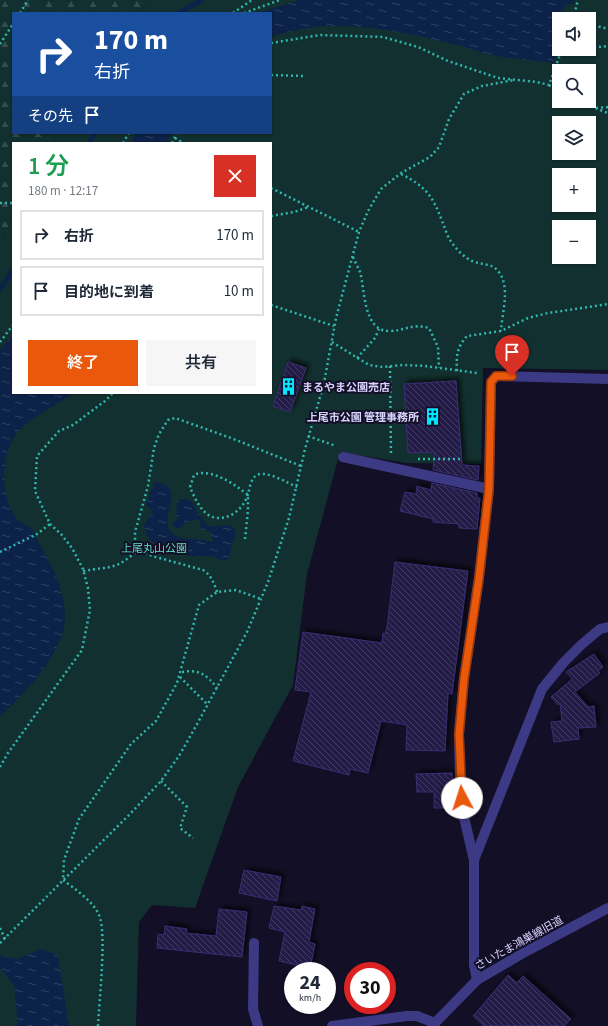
<!DOCTYPE html>
<html lang="ja">
<meta charset="utf-8">
<style>
body{margin:0;font-family:"Source Sans 3","Noto Sans JP",sans-serif;background:#f6f6f7;color:#1f2937;height:100vh;display:flex;flex-direction:column;font-size:15px;white-space:nowrap}
*{box-sizing:border-box;margin:0}
p{font-size:13px;color:#747a83}
.icon{flex:none;width:22px;height:22px;fill:none;stroke:currentColor;stroke-width:2;stroke-linecap:round;stroke-linejoin:round}
.map{position:relative;flex:1;overflow:hidden}
.details{position:absolute;left:12px;top:142px;width:260px;height:252px;display:flex;flex-direction:column;background:#fff;border-radius:0px;box-shadow:0 1px 3px #0004}
.details>*{flex:none}
.banner{position:absolute;left:12px;top:12px;width:260px;height:122px;border-radius:0px;box-shadow:0 1px 3px #0004;background:#1a4fa0;color:#fff;overflow:hidden}
.fabs{position:absolute;left:552px;top:12px;display:grid;gap:8px}
.fabs a{display:grid;place-items:center;width:44px;height:44px;border-radius:0px;background:#fff;box-shadow:0 1px 3px #0004;font-size:20px}
.speed{position:absolute;left:284px;top:962px;display:flex;gap:8px;font-size:20px;font-weight:700;text-align:center}
.speed>*{display:grid;place-content:center;width:52px;height:52px;border-radius:50%;background:#fff;box-shadow:0 1px 3px #0004;line-height:1}
.speed small{font-size:10px;font-weight:400}
.speed .limit{border:6px solid #d22;background:#fff;color:#111}
.pin{position:absolute;display:grid;place-items:center;width:34px;height:34px;color:#fff;margin:-41px -17px;border-radius:50% 50% 50% 0;rotate:-45deg;box-shadow:0 0 4px #0007}
.pin .icon{rotate:45deg}
.me{position:absolute;width:44px;margin:-22px;rotate:355deg;stroke-linejoin:round;filter:drop-shadow(0 0 3px #0008)}
.turn{display:flex;align-items:center;gap:14px;height:84px;padding:0 16px;font-size:18px}
.turn .icon{width:52px;height:52px;stroke-width:2.5}
.turn b{display:block;font-size:28px;line-height:34px}
.then{display:flex;align-items:center;height:38px;padding:0 16px;background:#0003;gap:8px;font-size:15px}
.round{display:grid;place-items:center;flex:none;width:42px;height:42px;border-radius:0px;background:#f6f6f7}
.head{display:flex;align-items:center;justify-content:space-between;height:68px;padding:0 16px}
h1{font-size:24px;font-weight:600;line-height:30px;color:#1e9e55}
.action{display:flex;gap:8px;margin-top:auto;padding:8px 16px}
.action a{flex:1;height:46px;border-radius:0px;background:#ea580c;color:#fff;font-size:16px;font-weight:600;line-height:46px;text-align:center}
.action a+a{background:#f6f6f7;color:#1f2937}
ul{padding:0;list-style:none}
li{display:flex;align-items:center;gap:12px;height:50px;margin:0 8px 6px;padding:0 8px;border:2px solid #e0e1e3;border-radius:0px}
li div{flex:1}
li b{display:block;font-size:15px}
li em{font-style:normal}
.map>svg:first-child{display:block}
.forest{fill:url(#forest-firs)}
.park{fill:#12302f;fill-rule:evenodd}
.water{fill:url(#water-ripples)}
.lines{fill:none;stroke-linecap:round;stroke-linejoin:round}
.stream{stroke:#0c2248;stroke-width:5}
.building{fill:url(#building-back-hatch);stroke:#3b2d73;filter:url(#shadow)}
.path{stroke:#2fb8b0;stroke-width:2.5;stroke-dasharray:2 3;stroke-linecap:butt}
.minor{stroke:#3d3a85;stroke-width:10}
.route-casing{stroke:#983908;stroke-width:10}
.route{stroke:#ea580c;stroke-width:7}
.labels{text-anchor:middle;dominant-baseline:central;stroke-width:4;stroke-linejoin:round;paint-order:stroke}
.poi-label{font-size:11px;font-weight:bold;fill:#d9d4ff;stroke:#130f26;text-anchor:start}
.park-label{font-size:11px;fill:#5fe0c0;stroke:#130f26}
.street-label{font-size:11px;fill:#d9d4ff;stroke:#130f26}
</style>
<div class="map">
<svg width="608" height="1026" viewBox="0 0 608 1026">
<defs>
<pattern id="forest-firs" width="22" height="20" patternUnits="userSpaceOnUse"><rect width="22" height="20" fill="#12302f"/><path d="M5 1l3.5 6h-7zM16 11l3.5 6h-7z" fill="#344d4e"/></pattern>
<pattern id="water-ripples" width="26" height="14" patternUnits="userSpaceOnUse"><rect width="26" height="14" fill="#0c2248"/><path d="M2 4q2-2 4 0t4 0M15 11q2-2 4 0t4 0" fill="none" stroke="#2f4163"/></pattern>
<pattern id="building-back-hatch" width="6" height="6" patternUnits="userSpaceOnUse"><rect width="6" height="6" fill="#241b47"/><path d="M-1 5l2 2M0 0l6 6M5-1l2 2" fill="none" stroke="#433b63"/></pattern>
<filter id="shadow"><feDropShadow dx="3.5" dy="-3.5" stdDeviation="2" flood-color="#0009"/></filter>
</defs>
<rect width="100%" height="100%" fill="#130f26"/>
<polygon class="forest" points="0,0 150,0 138,13 13,13 13,133 59,133 53,143 13,143 13,218 0,243"/>
<path class="park" d="M150,0H608V370L483,368L481,464L407,463L340,452L307,574L293,685L238,787L195,908L152,905L139,922L136,1026H0V243L13,218V393H271V143H53L59,133H271V13H138ZM559,19H589V49H559ZM559,71H589V101H559ZM559,123H589V153H559ZM559,175H589V205H559ZM559,227H589V257H559Z"/>
<g class="water">
<path d="M299,0H575L574,3C557,5 557,27 558,41C558,49 555,56 553,63C535,60 516,60 498,56C484,54 471,48 457,45C396,30 332,15 271,37V13H259Z"/>
<polygon points="136,133 172,133 166,143 131,143"/>
<path d="M13,335V393H73C56,407 27,418 15,436C0,461 0,497 18,520C22,523 27,525 31,528C35,532 38,541 41,546C56,573 73,608 61,638C47,671 24,693 0,717V350Z"/>
<path d="M155,482C190,487 156,519 172,533C183,543 199,536 211,542L213,540L211,532L201,530L200,521L196,519L187,522L178,530L172,523L179,518L176,517L177,501C182,498 187,498 191,501C196,509 201,520 208,525C216,531 232,516 237,535C230,543 232,552 227,560C220,563 216,556 210,556C204,555 197,557 191,556C174,552 146,548 144,525L151,515L152,510L147,506L146,503Z"/>
<polygon points="41,949 58,955 69,1026 18,1026 14,986 0,968 0,955 17,959"/>
</g>
<g class="lines">
<g class="stream">
<polyline points="178,13 202,0"/>
<polyline points="89,143 95,133"/>
<polyline points="0,289 13,270"/>
</g>
</g>
<g class="building">
<polygon points="288,362 306,368 290,412 273,406"/>
<polygon points="456,381 462,465 479,466 478,480 433,470 435,452 408,453 404,384"/>
<polygon points="432,483 477,493 477,498 480,498 477,529 459,528 459,524 433,522 433,519 400,511 405,492 416,494 417,486 431,490"/>
<polygon points="395,562 468,571 452,694 448,693 445,751 406,750 407,725 381,721 368,773 350,769 349,775 293,761 311,692 295,690 303,632 382,643 383,633 385,634 387,627"/>
<polygon points="594,654 603,667 598,671 600,673 575,692 588,707 594,706 596,727 578,728 579,739 554,742 551,722 562,721 560,703 558,705 551,697 572,679 566,672"/>
<polygon points="452,773 453,808 434,808 434,792 417,792 416,774"/>
<polygon points="244,870 281,877 277,901 239,893"/>
<polygon points="274,906 301,910 302,906 315,909 309,942 315,944 310,968 279,961 285,932 269,928"/>
<polygon points="219,909 247,912 242,957 157,948 158,934 164,935 165,926 187,929 186,933 216,936"/>
<polygon points="508,975 517,983 523,976 571,1019 564,1026 484,1026 473,1016"/>
</g>
<g class="lines">
<g class="path">
<polyline points="20,13 28,0"/>
<polyline points="233,13 252,0"/>
<polyline points="244,13 280,0"/>
<polyline points="573,19 578,0"/>
<polyline points="589,24 608,29"/>
<polyline points="271,43 320,35 383,37 418,47 448,61 498,78 537,82 549,85 562,49"/>
<polyline points="0,44 13,24"/>
<polyline points="589,48 608,46"/>
<polyline points="562,51 582,49"/>
<polyline points="271,75 303,76"/>
<polyline points="549,85 559,93"/>
<polyline points="577,101 608,113"/>
<polyline points="596,108 608,107"/>
<polyline points="175,138 183,143"/>
<polyline points="123,143 129,133"/>
<polyline points="172,143 177,133"/>
<path d="M401,174C425,186 433,196 442,221C445,228 447,236 452,243C457,250 465,258 472,261C481,265 492,263 498,271C511,286 502,313 501,331"/>
<polyline points="271,188 359,232"/>
<polyline points="0,203 13,203"/>
<polyline points="271,216 294,212 309,207"/>
<path d="M353,257C355,262 358,267 360,272C365,289 363,331 389,331C405,331 412,323 429,328L438,347L439,368"/>
<polyline points="271,305 334,326"/>
<polyline points="0,342 13,325"/>
<polyline points="332,342 369,365 383,367 403,365 425,366 477,373"/>
<polyline points="357,358 375,338 379,329"/>
<polyline points="390,366 391,455"/>
<path d="M457,371C456,356 457,347 467,336L501,331L528,318L548,313L608,304"/>
<polyline points="308,436 336,446"/>
<polyline points="418,459 462,459"/>
<path d="M245,539L248,510V495C236,485 210,467 194,475L190,487C195,499 203,517 217,518C231,519 244,508 248,494C250,488 250,479 257,475C266,470 288,483 297,487"/>
<polyline points="0,552 37,534 50,524"/>
<path d="M83,571C113,566 116,570 139,549"/>
<path d="M217,592C214,583 211,575 203,570L152,556L139,549L135,544V532L148,486L154,448L159,434L168,420L175,418L231,438L301,466"/>
<path d="M182,672C199,669 207,675 217,688"/>
<polyline points="180,677 208,705"/>
<polyline points="0,767 8,753 82,650 90,610 88,588 83,569 72,548 61,534 50,524 35,491 37,456 59,431 73,425 105,401 113,393"/>
<polyline points="161,781 187,807 180,828 193,838"/>
<polyline points="0,928 5,939"/>
<polyline points="0,943 130,814 161,781 179,756 196,726 247,632 268,582 289,518 305,449 324,383 336,318 359,232 368,211 381,189 401,173 430,157 439,147 449,119 464,94 482,86 514,80"/>
<path d="M98,1026C99,1003 107,932 99,915C93,901 75,889 63,880L64,860L79,819L131,744L156,721L177,683L199,605L217,592L236,590L261,599"/>
</g>
<g class="minor">
<polyline points="343,457 489,489"/>
<polyline points="474,860 542,689 564,662 581,645 600,629 608,627"/>
<polyline points="254,943 253,1009 258,1026"/>
<polyline points="477,980 474,965 474,860 463,813 460,782 459,734 464,679 479,578 489,489 491,382 496,376 608,379"/>
<polyline points="332,1026 407,1016 417,1016 435,1023"/>
<polyline points="432,1026 477,980 525,952 608,908"/>
</g>
</g>
<g class="lines">
<defs>
<polyline id="route" points="462,798 459,734 464,679 479,578 489,489 491,382 496,376 512,376"/>
</defs>
<use href="#route" class="route-casing"/>
<use href="#route" class="route"/>
</g>
<defs>
<symbol id="building-bare" viewBox="-9 -9 18 18"><path d="M-4-6H4V6H1V3H-1V6H-4ZM-2.5-4.3h1.7v1.8h-1.7ZM.8-4.3h1.7v1.8H.8ZM-2.5-1h1.7V.8h-1.7ZM.8-1h1.7V.8H.8Z" fill="#00e5ff" stroke="#130f26" stroke-width="2.5" paint-order="stroke"/></symbol>
</defs>
<g fill-rule="evenodd">
<use href="#building-bare" x="276" y="374" width="25" height="25"/>
<use href="#building-bare" x="420" y="404" width="25" height="25"/>
</g>
<g class="labels">
<g class="poi-label">
<text x="302" y="387">まるやま公園売店</text>
<text x="419" y="417" text-anchor="end">上尾市公園 管理事務所</text>
</g>
<g class="park-label">
<text x="154" y="548">上尾丸山公園</text>
</g>
<g class="street-label">
<text transform="translate(519 943) rotate(-29)">さいたま鴻巣線旧道</text>
</g>
</g>
</svg>
<div class="fabs">
<a><svg class="icon" aria-label="sound" viewBox="0 0 24 24"><path d="M4 9h4l5-4v14l-5-4H4zM17 9q2 3 0 6"/></svg></a>
<a><svg class="icon" aria-label="search" viewBox="0 0 24 24"><circle cx="10" cy="10" r="6"/><path d="M15 15l6 6"/></svg></a>
<a><svg class="icon" aria-label="layers" viewBox="0 0 24 24"><path d="M12 4l9 5-9 5-9-5zM3 14l9 5 9-5"/></svg></a>
<a>+</a>
<a>−</a>
</div>
<div class="speed"><div>24<small>km/h</small></div><div class="limit">30</div></div>
<div class="pin" style="left:512px;top:376px;background:#d93025"><svg class="icon" aria-label="arrive" viewBox="0 0 24 24"><path d="M6 21V4h12l-3 4 3 4H6"/></svg></div>
<svg class="me" style="left:462px;top:798px" viewBox="-20 -20 40 40"><circle r="19" fill="#fff"/><path d="M0-13L10 11 0 6-10 11z" fill="#ea580c"/></svg>
<div class="banner">
<div class="turn"><svg class="icon" aria-label="right" viewBox="0 0 24 24"><path d="M7 20v-9h11M14 6l5 5-5 5"/></svg><div><b>170 m</b>右折</div></div>
<div class="then">その先<svg class="icon" aria-label="arrive" viewBox="0 0 24 24"><path d="M6 21V4h12l-3 4 3 4H6"/></svg></div>
</div>
<section class="details">
<div class="head"><div><h1>1 分</h1><p>180 m · 12:17</p></div><a class="round" style="background:#d93025;color:#fff"><svg class="icon" aria-label="close" viewBox="0 0 24 24"><path d="M6 6l12 12M18 6L6 18"/></svg></a></div>
<ul>
<li><svg class="icon" aria-label="right" viewBox="0 0 24 24"><path d="M7 20v-9h11M14 6l5 5-5 5"/></svg><div><b>右折</b></div><em>170 m</em></li>
<li><svg class="icon" aria-label="arrive" viewBox="0 0 24 24"><path d="M6 21V4h12l-3 4 3 4H6"/></svg><div><b>目的地に到着</b></div><em>10 m</em></li>
</ul>
<div class="action"><a>終了</a><a>共有</a></div>
</section>
</div>
